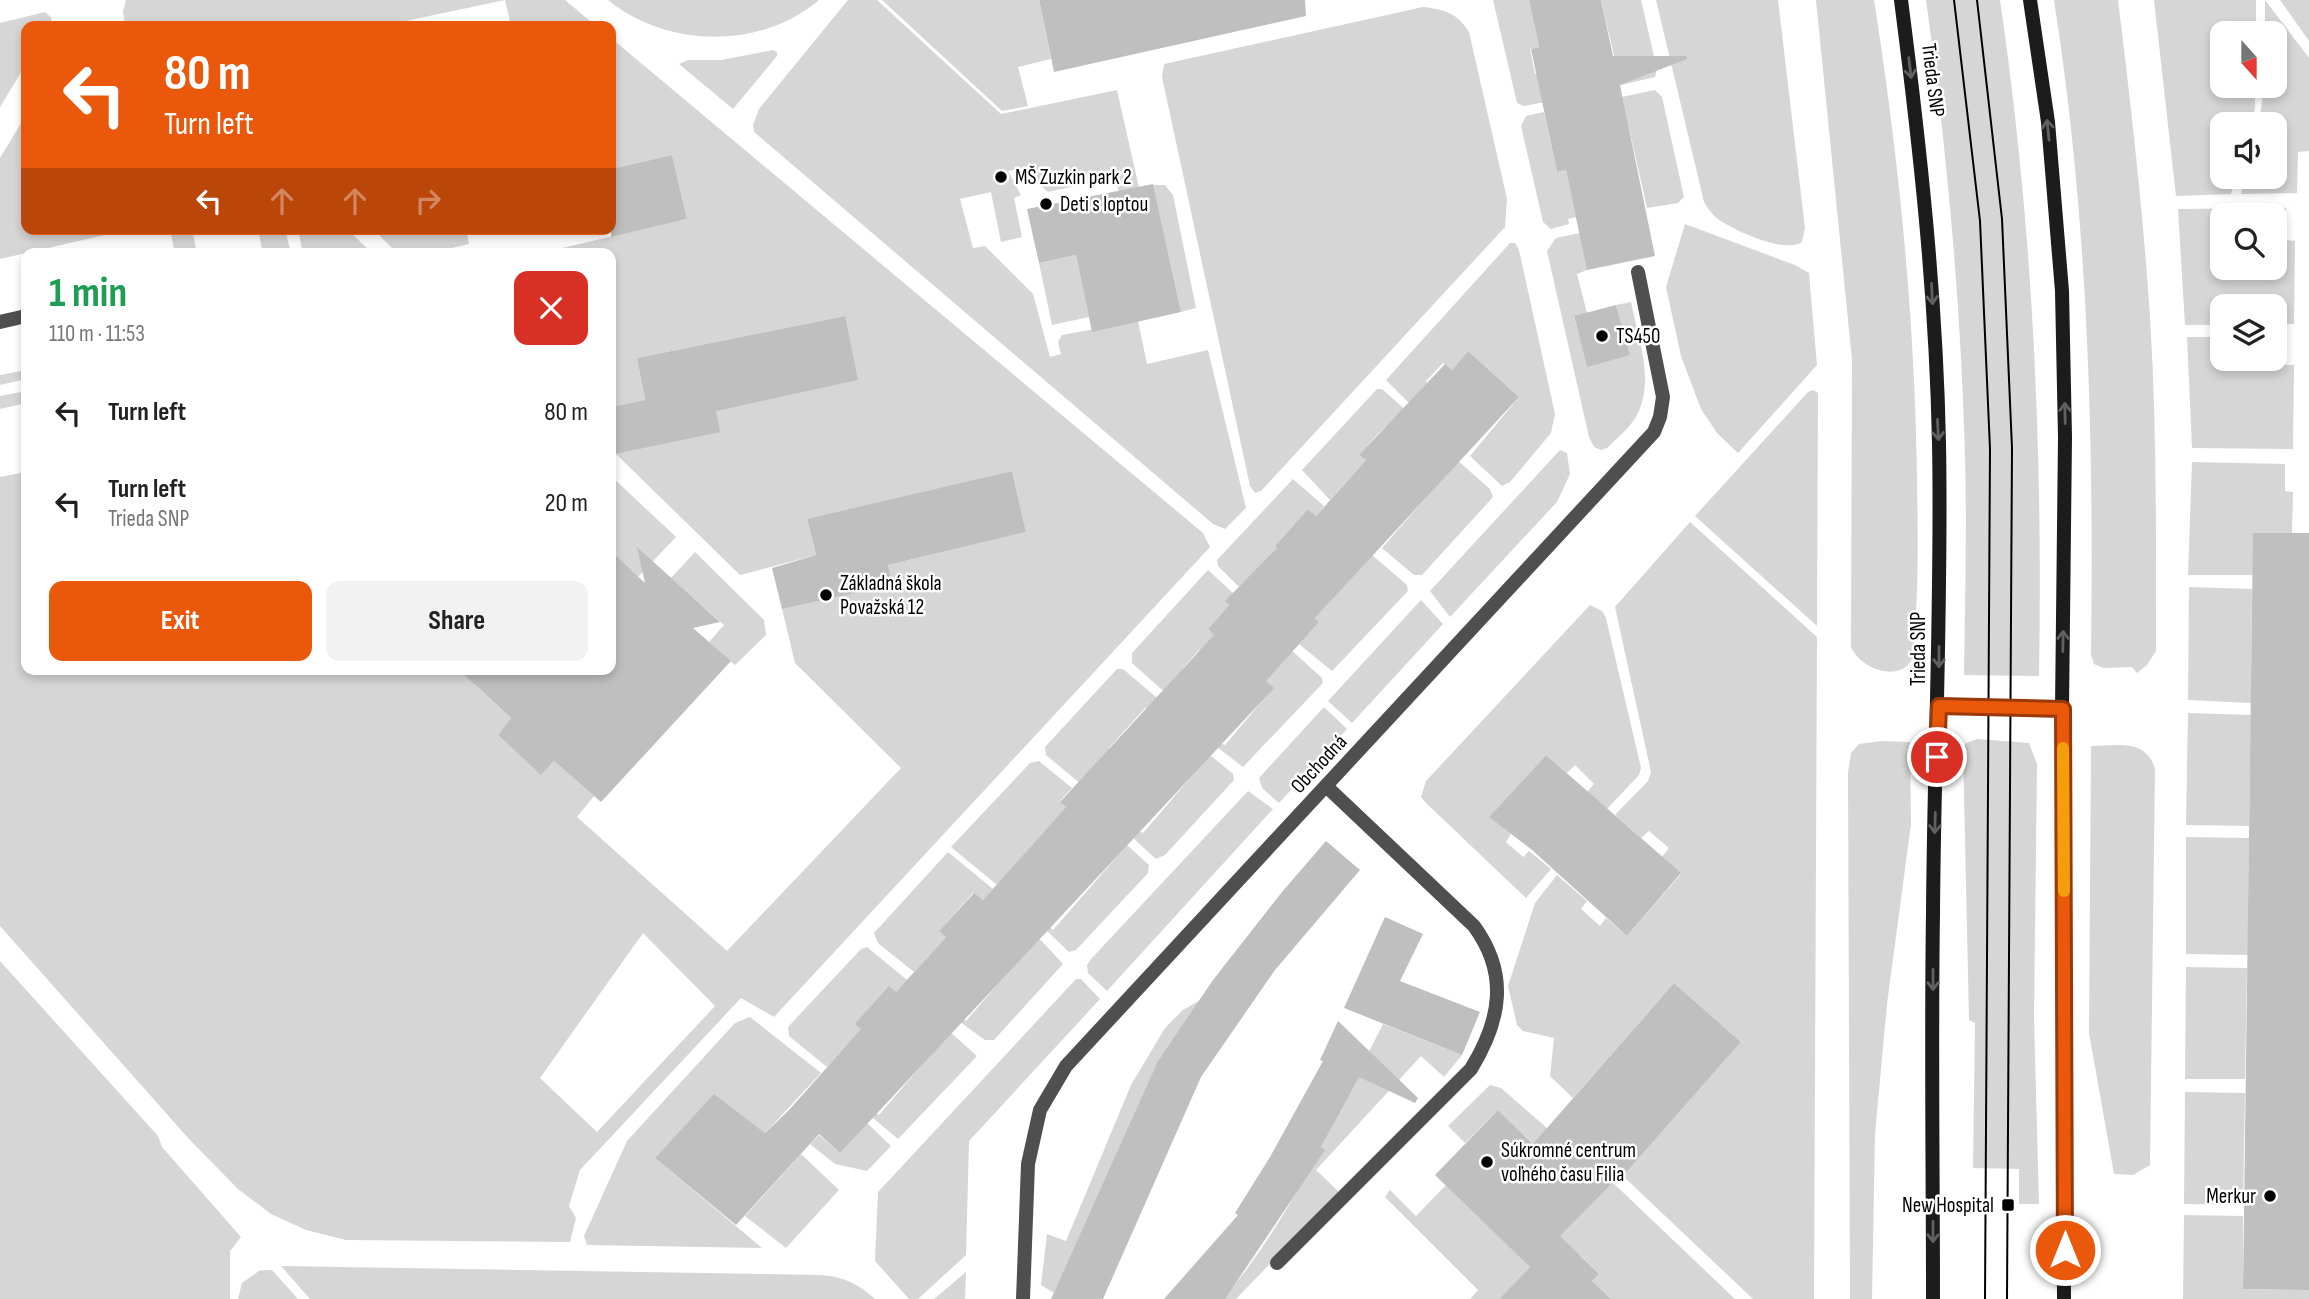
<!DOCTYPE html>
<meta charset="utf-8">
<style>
body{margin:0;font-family:"Sofia Sans Condensed",sans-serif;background:#f2f2f2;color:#222;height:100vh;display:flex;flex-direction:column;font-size:26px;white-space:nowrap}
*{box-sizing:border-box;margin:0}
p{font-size:23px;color:#767676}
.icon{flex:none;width:38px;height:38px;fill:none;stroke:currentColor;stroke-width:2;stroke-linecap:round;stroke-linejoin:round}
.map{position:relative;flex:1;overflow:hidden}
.details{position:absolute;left:21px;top:248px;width:595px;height:427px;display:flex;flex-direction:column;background:#fff;border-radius:14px;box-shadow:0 4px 10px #0003}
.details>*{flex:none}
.guide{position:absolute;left:21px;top:21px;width:595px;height:214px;border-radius:14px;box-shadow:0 4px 10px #0003;background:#ea580c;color:#fff;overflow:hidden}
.needle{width:46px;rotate:159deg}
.buttons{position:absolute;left:2210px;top:21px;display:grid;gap:14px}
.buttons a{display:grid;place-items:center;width:77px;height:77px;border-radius:14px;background:#fff;box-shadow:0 4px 10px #0003;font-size:35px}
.pin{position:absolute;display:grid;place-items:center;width:60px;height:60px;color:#fff;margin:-30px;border:4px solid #fff;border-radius:50%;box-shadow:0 2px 7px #0007}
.me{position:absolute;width:77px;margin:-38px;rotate:0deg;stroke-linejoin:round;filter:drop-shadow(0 0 5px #0008)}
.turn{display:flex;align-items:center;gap:24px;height:147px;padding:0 28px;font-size:32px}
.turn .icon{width:91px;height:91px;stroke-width:2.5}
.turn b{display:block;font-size:49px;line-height:60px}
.lanes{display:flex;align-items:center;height:66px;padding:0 28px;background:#0003;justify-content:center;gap:35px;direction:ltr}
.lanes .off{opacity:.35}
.round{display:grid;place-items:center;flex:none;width:74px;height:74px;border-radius:14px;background:#f2f2f2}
.headline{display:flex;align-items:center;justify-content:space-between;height:119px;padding:0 28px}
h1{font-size:42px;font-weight:700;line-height:52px;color:#1e9e55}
.primary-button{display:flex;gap:14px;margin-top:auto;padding:14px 28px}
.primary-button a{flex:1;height:80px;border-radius:14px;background:#ea580c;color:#fff;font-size:28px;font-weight:700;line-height:80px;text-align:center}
.primary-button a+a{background:#f2f2f2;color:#222}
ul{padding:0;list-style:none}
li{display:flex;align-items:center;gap:21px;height:91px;padding:0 28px}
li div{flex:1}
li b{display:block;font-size:26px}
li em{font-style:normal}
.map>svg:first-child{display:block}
.green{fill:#d6d6d6;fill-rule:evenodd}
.building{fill:#bfbfbf}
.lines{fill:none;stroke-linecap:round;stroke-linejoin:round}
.lane{stroke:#4f4f4f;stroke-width:14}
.street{stroke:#4f4f4f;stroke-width:14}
.secondary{stroke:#1c1c1c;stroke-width:14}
.tram{stroke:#000;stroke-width:2}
.oneway{stroke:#606060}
.route-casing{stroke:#983908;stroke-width:18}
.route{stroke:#ea580c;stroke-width:12}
.slow{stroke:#f59e0b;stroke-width:12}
.poi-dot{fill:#000;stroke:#fff;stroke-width:2.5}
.labels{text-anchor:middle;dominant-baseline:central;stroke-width:5;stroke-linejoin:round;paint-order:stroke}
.street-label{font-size:21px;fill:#000;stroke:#fff}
.poi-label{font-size:21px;fill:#000;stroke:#fff;text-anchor:start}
</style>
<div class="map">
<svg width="2309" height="1299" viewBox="0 0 2309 1299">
<rect width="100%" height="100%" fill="#fff"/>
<g class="green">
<polygon points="126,0 565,0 596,26 511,26 505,0 382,26 125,26 123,11"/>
<path d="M608,0H819C760,50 667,48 608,0Z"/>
<polygon points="848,0 877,0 1001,114 1117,90 1139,188 1119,192 1115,177 1048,192 1021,168 1008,171 1021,195 1014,198 1022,237 1001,242 991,192 960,199 973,248 985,246 1033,294 1050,357 1061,354 1058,342 1062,335 1138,321 1147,364 1208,350 1246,508 1225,529 1213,524 754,132 753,125 759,109"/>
<polygon points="882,0 1039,0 1051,59 1018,67 1028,106 1002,111"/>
<polygon points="1493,0 1529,0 1539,47 1530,49 1535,74 1544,72 1551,101 1524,106 1517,103"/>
<polygon points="1601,0 1641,0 1657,69 1655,77 1621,85"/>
<path d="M1656,0H1778L1805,228L1802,242C1785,254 1735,231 1718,219C1712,215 1708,208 1704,202Z"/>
<path d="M1816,0H1874C1899,159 1915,319 1917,480C1918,540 1919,599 1912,659C1899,684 1860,668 1851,647L1852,360Z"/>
<path d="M1926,0H2000C2033,225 2043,450 2039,676L1964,675C1965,602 1967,529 1965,457C1961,304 1947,151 1926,0Z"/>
<path d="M2054,0H2118C2131,105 2143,211 2150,317C2157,428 2156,540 2156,651L2147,665L2137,673L2132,667L2103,668L2094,664L2091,655C2094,436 2088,217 2054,0Z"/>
<polygon points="2154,0 2256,0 2256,33 2222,33 2222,86 2255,86 2255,108 2251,124 2222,124 2222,177 2236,177 2231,194 2176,196"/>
<polygon points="2265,0 2309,58 2309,151 2298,152 2297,193 2241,194 2245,177 2275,177 2275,124 2259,124 2264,86 2275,86 2275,33 2265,33"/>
<polygon points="2280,0 2309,0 2309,41"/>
<path d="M1423,7C1445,10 1456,12 1469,32L1507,199L1505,227L1261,491L1255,493L1250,486L1162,77L1164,64Z"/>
<polygon points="45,12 52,18 49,26 26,26 26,64 0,107 0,23"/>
<path d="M611,38L1203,533L1210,547L774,1017L741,998L580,1170L569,1206L576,1218L570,1242L346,1240L306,1230L271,1214L238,1189L189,1139L0,926V477L26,472V670H486L474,684L511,718L498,735L541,774L554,761L594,796L577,817L727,951L901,768L795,663L782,609L891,585L888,565L1026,532L1012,471L807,520L816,555L740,575L615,453L716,411L845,316L637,358L645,400L611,407V254L545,252L687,219L672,155L611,169ZM643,933L715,1006L597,1132L540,1078Z"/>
<polygon points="773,50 777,52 777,56 733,109 679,64 688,60 721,60"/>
<polygon points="1655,90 1662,97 1684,197 1678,203 1647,208 1622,97"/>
<polygon points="1544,112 1557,172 1566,170 1576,217 1568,219 1569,224 1551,229 1543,222 1521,126 1526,116"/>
<polygon points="26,115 26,229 131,229 0,259 0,158"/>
<polygon points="1153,185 1165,185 1173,195 1196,308 1181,312"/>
<path d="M2286,208V240L2295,241L2294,324H2275V306H2222V325H2185L2178,209ZM2222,215H2275V268H2222Z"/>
<polygon points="1685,224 1795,265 1809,273 1817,365 1738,453 1717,433 1701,409 1681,356 1666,287"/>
<polygon points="170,229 192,229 197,254 175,254"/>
<polygon points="258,229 285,229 291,254 263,254"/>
<polygon points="298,229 347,229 373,254 303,254"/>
<polygon points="373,229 466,229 469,244 425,254 398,254"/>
<path d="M1580,233L1587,270L1577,274L1587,313L1574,317L1587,366L1629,355L1616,305L1631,302C1638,338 1655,379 1637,415C1630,428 1617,438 1607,448L1601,450L1594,447L1589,437L1547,251L1556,238Z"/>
<polygon points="1510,243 1515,243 1519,250 1555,414 1551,433 1510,482 1502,486 1470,456 1519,397 1468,351 1452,370 1443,363 1426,381 1432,388 1414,408 1386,380"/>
<polygon points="1076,255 1089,317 1052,325 1039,263"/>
<polygon points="2275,336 2286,337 2285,365 2294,365 2293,449 2192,448 2187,337 2222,337 2222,359 2275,359"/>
<polygon points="26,370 26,379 0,385 0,375"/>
<path d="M1377,389H1382L1410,414C1385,422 1376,436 1360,455L1366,460L1330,500L1302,470Z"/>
<polygon points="1813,390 1818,393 1817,626 1695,516 1808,392"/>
<polygon points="26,391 26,403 0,409 0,396"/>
<polygon points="1560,450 1567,453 1570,474 1557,502 1450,617 1430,591"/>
<polygon points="1458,461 1490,489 1493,497 1422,575 1414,575 1382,548"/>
<polygon points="2192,462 2285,464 2285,491 2293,492 2292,533 2254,533 2253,575 2188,575"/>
<polygon points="611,476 676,537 638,577 611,551"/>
<polygon points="1293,479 1324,506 1316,516 1308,509 1275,546 1280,551 1247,587 1243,583 1239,587 1218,566 1217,560"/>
<polygon points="1690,522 1817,637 1814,1299 1753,1299 1623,1176 1741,1042 1674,983 1573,1098 1550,1076 1554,1038 1523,1031 1517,1025 1508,986 1535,903 1557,875 1587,901 1581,909 1600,926 1606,918 1627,936 1681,874 1662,857 1669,848 1649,831 1641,838 1615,815 1648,781 1651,772 1615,607"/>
<polygon points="695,552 764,620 766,635 735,665 709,642 724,625 671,578"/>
<polygon points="1372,555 1407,585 1408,591 1332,671 1299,644 1319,622 1315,618"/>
<polygon points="1208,570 1233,593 1226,602 1229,605 1208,629 1219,639 1205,655 1199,650 1183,668 1169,696 1132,663 1132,653"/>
<polygon points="2189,587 2252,589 2251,703 2188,700"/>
<polygon points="1421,600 1443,624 1352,723 1328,701"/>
<polygon points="1590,605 1602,611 1606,618 1641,768 1639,775 1607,809 1587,792 1594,784 1575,765 1567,773 1546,755 1490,816 1511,834 1506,842 1523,857 1529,851 1551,869 1526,898 1427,804 1421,797 1426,781"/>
<polygon points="1289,648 1322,678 1323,683 1243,767 1217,747 1221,743 1225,745 1273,688 1263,678"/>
<polygon points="1117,669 1123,669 1163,703 1152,714 1145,708 1109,748 1117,755 1087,789 1046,755 1045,747"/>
<polygon points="1324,707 1347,729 1279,803 1262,788 1259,778"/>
<polygon points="2188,713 2251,715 2249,826 2186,825"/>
<polygon points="1977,739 2029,743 2037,764 2034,1018 2039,1204 2019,1204 2019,1169 1973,1168 1975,1023 1969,1020 1963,748 1966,743"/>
<polygon points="1881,741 1910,742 1911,824 1887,1004 1875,1134 1872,1299 1850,1299 1848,773 1851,753 1859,744"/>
<path d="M2091,746C2117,746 2146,738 2155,769L2150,1165L2133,1175L2114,1174L2089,1033Z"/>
<polygon points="1210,755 1233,774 1234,780 1165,855 1156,859 1133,838 1139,831 1143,833"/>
<polygon points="1039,761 1072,788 1060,801 1066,807 997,885 951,847 1030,763"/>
<polygon points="1248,791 1273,809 1107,991 1088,973 1087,965 1091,959"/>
<polygon points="2186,837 2249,838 2248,955 2186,954"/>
<polygon points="1127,845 1149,865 1148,873 1076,950 1069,952 1045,929 1048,926 1053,930"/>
<polygon points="948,852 993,889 983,900 973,893 940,930 946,937 914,972 878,943 874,933"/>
<polygon points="1038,937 1063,964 994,1040 985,1040 960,1022 962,1018 966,1021"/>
<polygon points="867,947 907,980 827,1067 789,1036 788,1027 861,949"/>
<polygon points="0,961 158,1136 162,1147 241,1237 230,1251 230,1299 0,1299"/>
<polygon points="2186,967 2247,968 2245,1079 2185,1079"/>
<polygon points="1076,979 1081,979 1100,999 969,1141 966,1255 918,1299 909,1299 875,1261 878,1192"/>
<polygon points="1202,999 1160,1058 1054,1293 1041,1285 1047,1234 1066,1241 1131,1085 1165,1028 1183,1010"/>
<polygon points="750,1017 821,1073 765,1133 714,1095 655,1158 762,1248 587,1245 584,1236 627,1141 735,1023"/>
<path d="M1383,1024L1462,1055L1444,1077L1421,1056L1316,1170L1339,1192L1236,1299H1223C1292,1218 1335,1118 1383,1024Z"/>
<polygon points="950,1032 977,1056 898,1139 872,1117 876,1113 879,1115"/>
<polygon points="1490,1085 1501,1088 1564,1143 1549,1159 1498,1110 1465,1143 1448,1126"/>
<polygon points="2185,1092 2245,1093 2243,1205 2184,1204"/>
<polygon points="867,1123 891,1146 867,1171 835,1164 810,1144 819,1135 840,1153"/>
<polygon points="801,1154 839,1190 786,1248 745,1216"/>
<polygon points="1609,1179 1735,1299 1611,1299 1592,1281 1599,1274 1581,1256 1553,1243"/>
<polygon points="1446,1185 1530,1267 1499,1299 1470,1299 1478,1290 1385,1197 1390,1190 1416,1216"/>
<polygon points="2184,1215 2243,1216 2243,1289 2309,1290 2309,1299 2183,1299"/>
<path d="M281,1266L821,1275C844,1277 857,1283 875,1299H310Z"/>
<polygon points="266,1270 272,1270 298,1299 238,1299 242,1283 259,1271"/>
<polygon points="966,1272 965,1299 934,1299"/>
</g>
<g class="building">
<polygon points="1039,0 1305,0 1306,16 1054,72"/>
<polygon points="1529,0 1601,0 1613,56 1686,56 1687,59 1620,85 1655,256 1587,270 1566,170 1557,172 1531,49 1539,47"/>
<polygon points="672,155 687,219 611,237 611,169"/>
<polygon points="1153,184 1181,312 1092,332 1076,255 1039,263 1027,209"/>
<polygon points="1616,305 1630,355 1587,367 1574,316"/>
<polygon points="845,316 858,380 716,411 720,432 615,454 611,407 645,400 637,358"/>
<polygon points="1468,351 1519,397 1315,618 1319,622 1266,681 1274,688 840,1153 819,1134 736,1225 655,1158 714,1094 765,1133 790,1109 861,1029 855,1024 889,986 896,992 946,937 939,931 974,893 983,900 1066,807 1060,802 1214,635 1208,629 1229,605 1225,601 1277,548 1275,546 1308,509 1316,516 1366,460 1359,455 1445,364 1452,370"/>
<polygon points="1012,471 1026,532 888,565 892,585 782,609 772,568 816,555 807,519"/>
<polygon points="2253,533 2309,533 2309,1290 2243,1289"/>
<polygon points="637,547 720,622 693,628 731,661 601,802 554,761 541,775 498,735 511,718 459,670 611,670 611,551 645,583"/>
<polygon points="1546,755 1681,873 1627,936 1531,849 1489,817"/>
<polygon points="1326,841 1360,870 1275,970 1201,1077 1103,1299 1051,1299 1158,1061 1213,980 1282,892"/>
<polygon points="1385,917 1423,934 1400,981 1480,1012 1462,1055 1344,1008"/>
<polygon points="1674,983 1741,1042 1623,1176 1621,1174 1560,1236 1599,1274 1592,1281 1611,1299 1499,1299 1530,1267 1435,1175 1498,1110 1533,1144"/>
<polygon points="1338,1021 1418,1098 1415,1103 1359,1077 1321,1147 1325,1150 1225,1299 1164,1299 1238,1215 1235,1213 1270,1157 1323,1061 1320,1060"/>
</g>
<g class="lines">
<g class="lane">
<polyline points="0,322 26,316"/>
<path d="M1277,1263L1471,1069C1501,1020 1509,974 1474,926L1326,786"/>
</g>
<g class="street">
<polyline points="1939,706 2062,709"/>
<polyline points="1023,1299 1028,1164 1040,1110 1066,1066 1654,432 1660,417 1663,397 1638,272"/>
</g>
<g class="secondary">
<path d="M1901,0C1920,147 1936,294 1939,443C1942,600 1934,756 1933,913C1931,1042 1933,1170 1933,1299"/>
<polyline points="2030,0 2048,122 2062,291 2065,437 2062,709 2064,1299"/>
</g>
<g class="tram">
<polyline points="1954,0 1980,221 1990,449 1985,1299"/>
<polyline points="1977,0 2002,219 2012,448 2007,1299"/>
</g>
</g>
<defs><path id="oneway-shaft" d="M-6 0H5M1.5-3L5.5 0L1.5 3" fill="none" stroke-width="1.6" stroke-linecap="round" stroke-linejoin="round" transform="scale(1.75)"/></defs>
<g class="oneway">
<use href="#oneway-shaft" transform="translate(1910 68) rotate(83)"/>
<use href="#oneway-shaft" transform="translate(2048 130) rotate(-96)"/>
<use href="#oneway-shaft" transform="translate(1932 294) rotate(87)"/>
<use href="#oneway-shaft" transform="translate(2065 413) rotate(-91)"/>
<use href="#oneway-shaft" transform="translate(1938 430) rotate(87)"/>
<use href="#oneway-shaft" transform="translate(2063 641) rotate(-89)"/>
<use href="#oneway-shaft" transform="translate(1939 657) rotate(90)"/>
<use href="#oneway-shaft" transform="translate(1935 823) rotate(92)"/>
<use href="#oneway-shaft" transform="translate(1933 980) rotate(90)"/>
<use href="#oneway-shaft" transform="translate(1933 1232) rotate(90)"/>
</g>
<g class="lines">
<defs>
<polyline id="route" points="1937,757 1939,706 2063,709 2065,1250"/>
</defs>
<use href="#route" class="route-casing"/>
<use href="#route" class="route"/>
<polyline class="slow" points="2063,748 2064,891"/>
</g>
<g class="poi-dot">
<circle cx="1001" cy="177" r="7"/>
<circle cx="1046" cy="204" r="7"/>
<circle cx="1602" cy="336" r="7"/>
<circle cx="826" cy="595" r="7"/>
<circle cx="1487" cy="1162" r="7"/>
<circle cx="2270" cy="1196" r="7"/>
<rect x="2001" y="1198" width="14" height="14" rx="3.5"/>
</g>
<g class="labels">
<g class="street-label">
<text transform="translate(1933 80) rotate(83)">Trieda SNP</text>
<text transform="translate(1918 649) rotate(-90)">Trieda SNP</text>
<text transform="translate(1319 764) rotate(-47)">Obchodná</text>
</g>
<g class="poi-label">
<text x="1015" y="177">MŠ Zuzkin park 2</text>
<text x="1060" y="204">Deti s loptou</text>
<text x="1616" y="336">TS450</text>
<text x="840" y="583">Základná škola<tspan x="840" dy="24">Považská 12</tspan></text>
<text x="1501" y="1150">Súkromné centrum<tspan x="1501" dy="24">voľného času Filia</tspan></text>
<text x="2256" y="1196" text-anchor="end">Merkur</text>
<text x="1994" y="1205" text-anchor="end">New Hospital</text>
</g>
</g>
</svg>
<div class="buttons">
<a><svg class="needle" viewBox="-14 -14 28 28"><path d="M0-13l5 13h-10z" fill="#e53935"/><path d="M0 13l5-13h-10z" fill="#767676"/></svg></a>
<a><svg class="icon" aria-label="sound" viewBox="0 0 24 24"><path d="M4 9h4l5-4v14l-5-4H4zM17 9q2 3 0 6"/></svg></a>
<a><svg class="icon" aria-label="search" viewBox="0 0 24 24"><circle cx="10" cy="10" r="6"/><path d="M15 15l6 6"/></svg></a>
<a><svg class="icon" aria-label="layers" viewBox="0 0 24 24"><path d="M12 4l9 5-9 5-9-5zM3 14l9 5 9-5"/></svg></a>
</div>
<div class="pin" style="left:1937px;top:757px;background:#d93025"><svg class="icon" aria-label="arrive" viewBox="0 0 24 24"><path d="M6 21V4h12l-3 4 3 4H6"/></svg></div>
<svg class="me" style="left:2065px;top:1250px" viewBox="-20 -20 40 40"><circle r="17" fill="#ea580c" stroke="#fff" stroke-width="3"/><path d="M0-11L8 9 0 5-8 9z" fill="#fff"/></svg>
<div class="guide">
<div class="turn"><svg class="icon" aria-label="left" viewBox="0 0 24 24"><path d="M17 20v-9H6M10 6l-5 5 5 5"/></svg><div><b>80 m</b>Turn left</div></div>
<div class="lanes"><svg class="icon" aria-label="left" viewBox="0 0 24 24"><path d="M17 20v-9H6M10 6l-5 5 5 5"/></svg><svg class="icon off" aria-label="ahead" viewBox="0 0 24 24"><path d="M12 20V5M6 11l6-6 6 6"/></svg><svg class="icon off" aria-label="ahead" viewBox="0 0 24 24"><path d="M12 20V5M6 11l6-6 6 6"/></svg><svg class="icon off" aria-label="right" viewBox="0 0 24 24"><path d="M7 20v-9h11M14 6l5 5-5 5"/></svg></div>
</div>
<section class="details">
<div class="headline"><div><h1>1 min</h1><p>110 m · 11:53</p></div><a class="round" style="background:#d93025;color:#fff"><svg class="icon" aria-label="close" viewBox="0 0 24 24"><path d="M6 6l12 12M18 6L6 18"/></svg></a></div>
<ul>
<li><svg class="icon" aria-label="left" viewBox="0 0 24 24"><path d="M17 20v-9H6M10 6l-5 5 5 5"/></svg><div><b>Turn left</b></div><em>80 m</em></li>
<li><svg class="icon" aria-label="left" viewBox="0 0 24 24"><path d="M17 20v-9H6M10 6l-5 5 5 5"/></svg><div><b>Turn left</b><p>Trieda SNP</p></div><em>20 m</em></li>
</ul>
<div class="primary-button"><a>Exit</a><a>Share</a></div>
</section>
</div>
